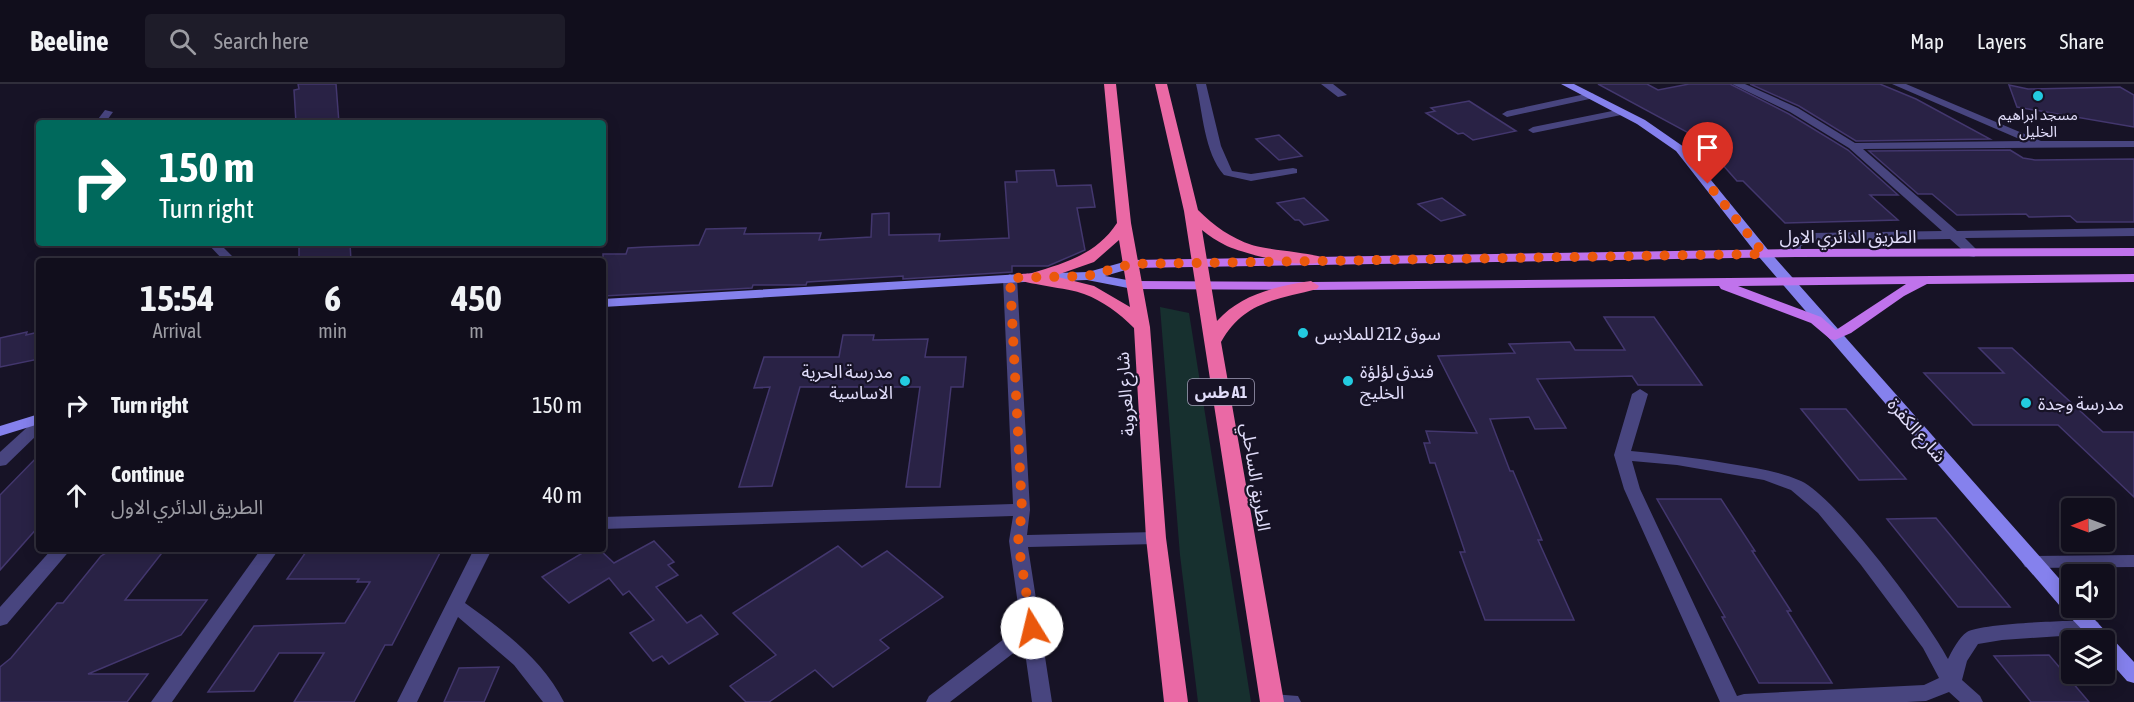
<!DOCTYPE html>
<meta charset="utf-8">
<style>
body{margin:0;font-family:"Asap Condensed","Noto Sans Arabic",sans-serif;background:#1e1c29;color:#f1f3f6;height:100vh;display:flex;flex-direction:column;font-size:22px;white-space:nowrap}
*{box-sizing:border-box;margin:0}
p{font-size:20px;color:#9c9ca3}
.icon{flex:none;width:33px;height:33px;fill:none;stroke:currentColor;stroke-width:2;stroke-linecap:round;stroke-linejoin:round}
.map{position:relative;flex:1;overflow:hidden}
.sheet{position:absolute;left:36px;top:174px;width:570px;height:294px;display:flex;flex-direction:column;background:#110e1c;border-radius:6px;box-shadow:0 3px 15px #0003,0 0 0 2px #302e3b}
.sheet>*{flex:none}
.guide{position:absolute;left:36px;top:36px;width:570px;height:126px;border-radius:6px;box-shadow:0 3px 15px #0003,0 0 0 2px #302e3b;background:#00695c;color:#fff;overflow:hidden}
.needle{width:39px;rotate:269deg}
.buttons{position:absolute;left:2061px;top:414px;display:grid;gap:12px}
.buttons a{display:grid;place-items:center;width:54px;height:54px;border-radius:6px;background:#110e1c;box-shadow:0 3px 15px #0003,0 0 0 2px #302e3b;font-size:30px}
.pin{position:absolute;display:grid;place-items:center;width:51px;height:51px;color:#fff;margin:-62px -26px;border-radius:50% 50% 50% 0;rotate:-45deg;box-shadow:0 0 6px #0007}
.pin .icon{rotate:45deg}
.me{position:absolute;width:66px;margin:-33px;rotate:351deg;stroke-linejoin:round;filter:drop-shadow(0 0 4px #0008)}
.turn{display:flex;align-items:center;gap:21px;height:126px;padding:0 24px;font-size:27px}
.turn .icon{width:78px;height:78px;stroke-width:2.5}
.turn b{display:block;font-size:42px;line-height:51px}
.eta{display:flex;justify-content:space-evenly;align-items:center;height:102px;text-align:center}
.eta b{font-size:36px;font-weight:700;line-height:42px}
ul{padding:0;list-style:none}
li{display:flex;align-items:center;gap:18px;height:90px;padding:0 24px}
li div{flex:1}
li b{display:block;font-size:22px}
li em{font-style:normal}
header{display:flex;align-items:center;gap:36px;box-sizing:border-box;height:84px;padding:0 30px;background:#110e1c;border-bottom:2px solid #302e3b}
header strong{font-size:28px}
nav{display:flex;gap:33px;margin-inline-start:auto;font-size:21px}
.search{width:420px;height:54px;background:#1e1c29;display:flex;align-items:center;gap:15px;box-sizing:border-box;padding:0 21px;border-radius:6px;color:#9c9ca3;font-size:22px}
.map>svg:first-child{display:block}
.green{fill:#17302f}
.building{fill:#292245;stroke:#43376e;stroke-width:1.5}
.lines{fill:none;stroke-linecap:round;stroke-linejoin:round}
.lane{fill:#48457f;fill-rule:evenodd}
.street{fill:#48457f;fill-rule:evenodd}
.secondary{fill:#8581ed;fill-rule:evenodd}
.primary{fill:#c073ec;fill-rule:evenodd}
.highway{fill:#ea69a5;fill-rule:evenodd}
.route{stroke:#ea580c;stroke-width:10;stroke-dasharray:0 18}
.poi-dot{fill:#23cbe0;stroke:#171326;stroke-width:2}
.labels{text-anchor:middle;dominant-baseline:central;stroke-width:4.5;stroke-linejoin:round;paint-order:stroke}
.far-poi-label{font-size:15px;fill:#e1ddfa;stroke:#171326}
.shield{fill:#171326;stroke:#a4a0ba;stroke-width:1.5}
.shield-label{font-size:16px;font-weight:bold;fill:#e1ddfa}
.street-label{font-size:18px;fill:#e1ddfa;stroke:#171326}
.poi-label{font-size:18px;fill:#e1ddfa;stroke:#171326;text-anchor:start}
</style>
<header>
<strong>Beeline</strong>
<div class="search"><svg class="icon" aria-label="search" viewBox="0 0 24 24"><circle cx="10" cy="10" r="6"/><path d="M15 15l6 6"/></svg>Search here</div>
<nav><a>Map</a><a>Layers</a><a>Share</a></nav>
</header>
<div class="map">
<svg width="2134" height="618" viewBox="0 0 2134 618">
<rect width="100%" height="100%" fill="#171326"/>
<polygon class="green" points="1160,223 1189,229 1251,618 1198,618 1180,471"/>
<g class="building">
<polygon points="298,0 336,0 339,39 296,39 294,6 299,5"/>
<polygon points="1598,0 1647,0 1658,6 1689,0 1730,0 1789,30 1848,66 1898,111 1870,111 1898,136 1785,139 1743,97 1737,97 1714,71 1709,71 1687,48"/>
<polygon points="1750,0 1880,0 1916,15 1990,55 1856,57 1799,22"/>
<polygon points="2009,1 2028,5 2120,3 2134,11 2134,43 2017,23"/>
<polygon points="1469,17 1516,47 1473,56 1463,49 1458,50 1426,29 1435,27 1431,24"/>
<polygon points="1279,51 1302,72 1279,76 1256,55"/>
<polygon points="2010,66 2023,74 2035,76 2134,75 2134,138 2077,138 2070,132 2029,133 2026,130 1957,131 1932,110 1918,110 1869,67"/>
<polygon points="1054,86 1057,102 1091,101 1095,123 1077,124 1085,166 1048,182 1012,182 1012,188 903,195 903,192 807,198 806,201 753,201 752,204 603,212 603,170 626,170 628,164 645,163 699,161 706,145 746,144 744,150 821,149 819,156 871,153 872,130 889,129 889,151 940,150 939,157 1009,154 1005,98 1017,98 1016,87"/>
<polygon points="1304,114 1328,136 1304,141 1299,136 1295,136 1277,119"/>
<polygon points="1442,114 1465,131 1441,137 1418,120"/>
<polygon points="299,159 350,159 351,177 299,177"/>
<polygon points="1604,233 1654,233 1702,301 1638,301 1632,292 1537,295 1566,344 1535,345 1529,333 1490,335 1510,387 1513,387 1542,456 1538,456 1574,536 1485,536 1460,468 1465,468 1435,379 1430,379 1424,359 1430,359 1426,347 1477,349 1438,272 1515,269 1509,260 1570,258 1575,266 1625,266"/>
<polygon points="27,248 26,251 39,248 39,275 0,283 0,254"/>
<polygon points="843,251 874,251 873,256 928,255 925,273 966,273 963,303 951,303 940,403 906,403 920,303 800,303 772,402 739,403 770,303 754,304 764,273 839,273"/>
<polygon points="1979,264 2012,264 2103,348 2134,348 2134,413 2058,341 1973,341 1924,289 2004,289"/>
<polygon points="1801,325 1846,325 1906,395 1859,396"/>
<polygon points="39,371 39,442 0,486 0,411"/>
<polygon points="1657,415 1721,415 1755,467 1752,467 1791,527 1787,527 1832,599 1759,599 1722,533 1725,533"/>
<polygon points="1936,434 2010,523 1958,523 1887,435"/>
<polygon points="654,457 674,478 668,481 678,491 656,503 687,539 701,531 718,550 669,580 662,572 653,577 630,549 654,536 629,507 623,511 609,494 569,519 542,493 589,465 597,469 601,467 614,479"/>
<polygon points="838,462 862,483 887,467 943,513 880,556 889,564 833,603 815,586 769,618 746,618 730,602 776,571 733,529"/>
<polygon points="112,465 165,465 125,516 207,516 181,551 88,590 148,590 127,618 0,618 0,583 11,574 57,519 63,519 101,472"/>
<polygon points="308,465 442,465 392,561 385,561 354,618 294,618 324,569 279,569 254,607 208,608 254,542 345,539 370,498 357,498 359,495 287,495"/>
<polygon points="2049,571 2089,618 2031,618 1994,572"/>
<polygon points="499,583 484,618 444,618 459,584"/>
</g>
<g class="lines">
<g class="lane">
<polygon points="105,26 113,28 105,39 95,39"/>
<polygon points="207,159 219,159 237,177 224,177"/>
</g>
<g class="street">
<path d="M1196,0H1206L1221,62L1232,87L1251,90L1293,84L1297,85V89L1251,97L1224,91C1204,68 1203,29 1196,0Z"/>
<polygon points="1321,0 1333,0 1347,11 1338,13"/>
<path d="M1732,0H1745L1798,24L1855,59L2024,57L1892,0H1906L2041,57H2134V63L1863,65L1957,147L2134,144V152L1965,154L1980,169L1974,173L1969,172L1950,155L1812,157L1801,162V172H1791L1789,161C1795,153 1802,151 1812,149L1942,147L1849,64L1790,28Z"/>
<polygon points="1590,9 1594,10 1594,14 1507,33 1502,30 1507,27"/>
<polygon points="1622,25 1627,28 1626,30 1533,49 1528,46 1533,43"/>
<polygon points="1010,190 1017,194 1030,426 1027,451 1156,448 1162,450 1165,454 1162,458 1156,460 1028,463 1052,618 1032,618 1024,561 950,618 926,618 929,612 1021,542 1009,457 1013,432 603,445 603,433 1013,420 1003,194"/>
<path d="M1640,305L1648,310L1631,367C1665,370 1697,374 1731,380C1755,384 1779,387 1801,397C1837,414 1928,537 1948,575C1952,567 1959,553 1967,548C1982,539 2068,537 2091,536L2098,538L2100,543L2098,548L2091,550L2002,556L1978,560L1967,577L1962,596L1980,612L1983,618H1960L1949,608L1926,617L1907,618H1720L1624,405L1614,371L1632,310ZM1632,377L1677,381L1764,396L1791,406L1818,429L1861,481L1923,564L1939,594L1924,601L1744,610L1737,612L1640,405Z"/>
<polygon points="39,335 39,349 6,381 0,382 0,368 34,337"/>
<polygon points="52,465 71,465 7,540 0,542 0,523"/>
<polygon points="261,465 279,465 172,618 151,618"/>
<path d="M474,465H492L465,519C503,546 543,576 564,618H543L514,581L458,533L417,618H397Z"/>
<polygon points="2134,471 2134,483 2031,484 2025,483 2022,478 2025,473 2031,472"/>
<polygon points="1272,610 1298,612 1301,618 1262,618 1265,612"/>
</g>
<g class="secondary">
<polygon points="1561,0 1574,0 1645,36 1684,63 1769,167 2072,509 2072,524 2084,524 2134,578 2134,599 2127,597 2104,571 2104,556 2092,556 2066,529 1759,173 1676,67 1637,40"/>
<polygon points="1131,176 1136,177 1137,180 1136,183 1105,192 1138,198 1140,201 1133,205 1087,196 1024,198 603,223 603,215 1024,190 1088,188"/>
<polygon points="39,330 39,340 0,352 0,342"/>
</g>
<g class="primary">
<polygon points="2134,164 2134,172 1796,173 1131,184 1125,180 1131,176 1796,165"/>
<path d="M2134,190V198L1927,200L1904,212L1851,249L1835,256L1830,255L1811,239L1721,205L1719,202L1311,206L1133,205L1126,201L1133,197L1311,198ZM1906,200L1836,246L1821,233L1738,202Z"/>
</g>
<g class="highway">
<path d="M1104,0H1116L1131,139L1150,243L1166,454L1188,618H1164L1146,454L1134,244C1119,229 1103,217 1084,210C1070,204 1021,200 1016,194L1018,191C1023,189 1028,190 1032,189C1065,179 1097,170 1117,139ZM1119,156L1130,223L1094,202L1054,192L1094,178Z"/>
<path d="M1155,0H1167L1198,126C1214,142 1231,154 1252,161C1266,166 1319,169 1325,175C1313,189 1241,169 1225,161C1217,157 1209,152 1202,146L1217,237C1241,210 1277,202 1311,197L1319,202L1317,205C1276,216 1244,217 1221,258L1284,618H1260L1184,127Z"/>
</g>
</g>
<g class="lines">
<polyline class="route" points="1032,544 1018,458 1022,426 1010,194 1087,192 1131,180 1764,170 1708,100"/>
</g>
<g class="poi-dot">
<circle cx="2038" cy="12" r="6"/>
<circle cx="1303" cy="249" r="6"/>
<circle cx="905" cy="297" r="6"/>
<circle cx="1348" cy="297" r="6"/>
<circle cx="2026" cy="319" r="6"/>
</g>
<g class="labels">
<g class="far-poi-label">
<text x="2038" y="30">مسجد ابراهيم<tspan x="2038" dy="17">الخليل</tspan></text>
</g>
<rect class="shield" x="1188" y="295" width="66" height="26" rx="4.5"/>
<g class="shield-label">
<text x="1221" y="308">طس A1</text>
</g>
<g class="street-label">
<text x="1848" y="152">الطريق الدائري الاول</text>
<text transform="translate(1125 310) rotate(-94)">شارع العروبة</text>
<text transform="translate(1917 346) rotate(49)">شارع الكفرة</text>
<text transform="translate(1256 393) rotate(81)">الطريق الساحلي</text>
</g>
<g class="poi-label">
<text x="1315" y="249">سوق 212 للملابس</text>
<text x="893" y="287" text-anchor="end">مدرسة الحرية<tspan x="893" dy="21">الاساسية</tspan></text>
<text x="1360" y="287">فندق لؤلؤة<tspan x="1360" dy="21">الخليج</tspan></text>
<text x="2038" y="319">مدرسة وجدة</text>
</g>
</g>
</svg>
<div class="buttons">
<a><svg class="needle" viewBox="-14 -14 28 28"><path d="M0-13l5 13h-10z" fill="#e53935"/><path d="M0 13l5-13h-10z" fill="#9c9ca3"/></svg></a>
<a><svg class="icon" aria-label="sound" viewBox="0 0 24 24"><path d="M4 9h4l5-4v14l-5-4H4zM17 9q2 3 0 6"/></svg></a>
<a><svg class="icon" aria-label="layers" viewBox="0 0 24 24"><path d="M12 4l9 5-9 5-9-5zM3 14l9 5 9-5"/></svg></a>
</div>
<div class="pin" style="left:1708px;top:100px;background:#d93025"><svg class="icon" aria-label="arrive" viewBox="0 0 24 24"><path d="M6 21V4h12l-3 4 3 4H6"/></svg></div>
<svg class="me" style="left:1032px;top:544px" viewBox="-20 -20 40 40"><circle r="19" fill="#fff"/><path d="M0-13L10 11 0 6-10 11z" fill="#ea580c"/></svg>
<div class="guide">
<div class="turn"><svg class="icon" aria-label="right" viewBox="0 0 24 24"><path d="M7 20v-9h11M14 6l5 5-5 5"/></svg><div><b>150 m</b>Turn right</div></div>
</div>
<section class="sheet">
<div class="eta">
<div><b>15:54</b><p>Arrival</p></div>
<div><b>6</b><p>min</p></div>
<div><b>450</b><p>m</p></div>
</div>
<ul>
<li><svg class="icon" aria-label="right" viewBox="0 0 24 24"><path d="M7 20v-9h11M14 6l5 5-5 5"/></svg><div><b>Turn right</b></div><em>150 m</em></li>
<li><svg class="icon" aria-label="ahead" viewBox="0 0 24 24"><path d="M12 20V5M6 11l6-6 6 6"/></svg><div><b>Continue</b><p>الطريق الدائري الاول</p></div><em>40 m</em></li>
</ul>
</section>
</div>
